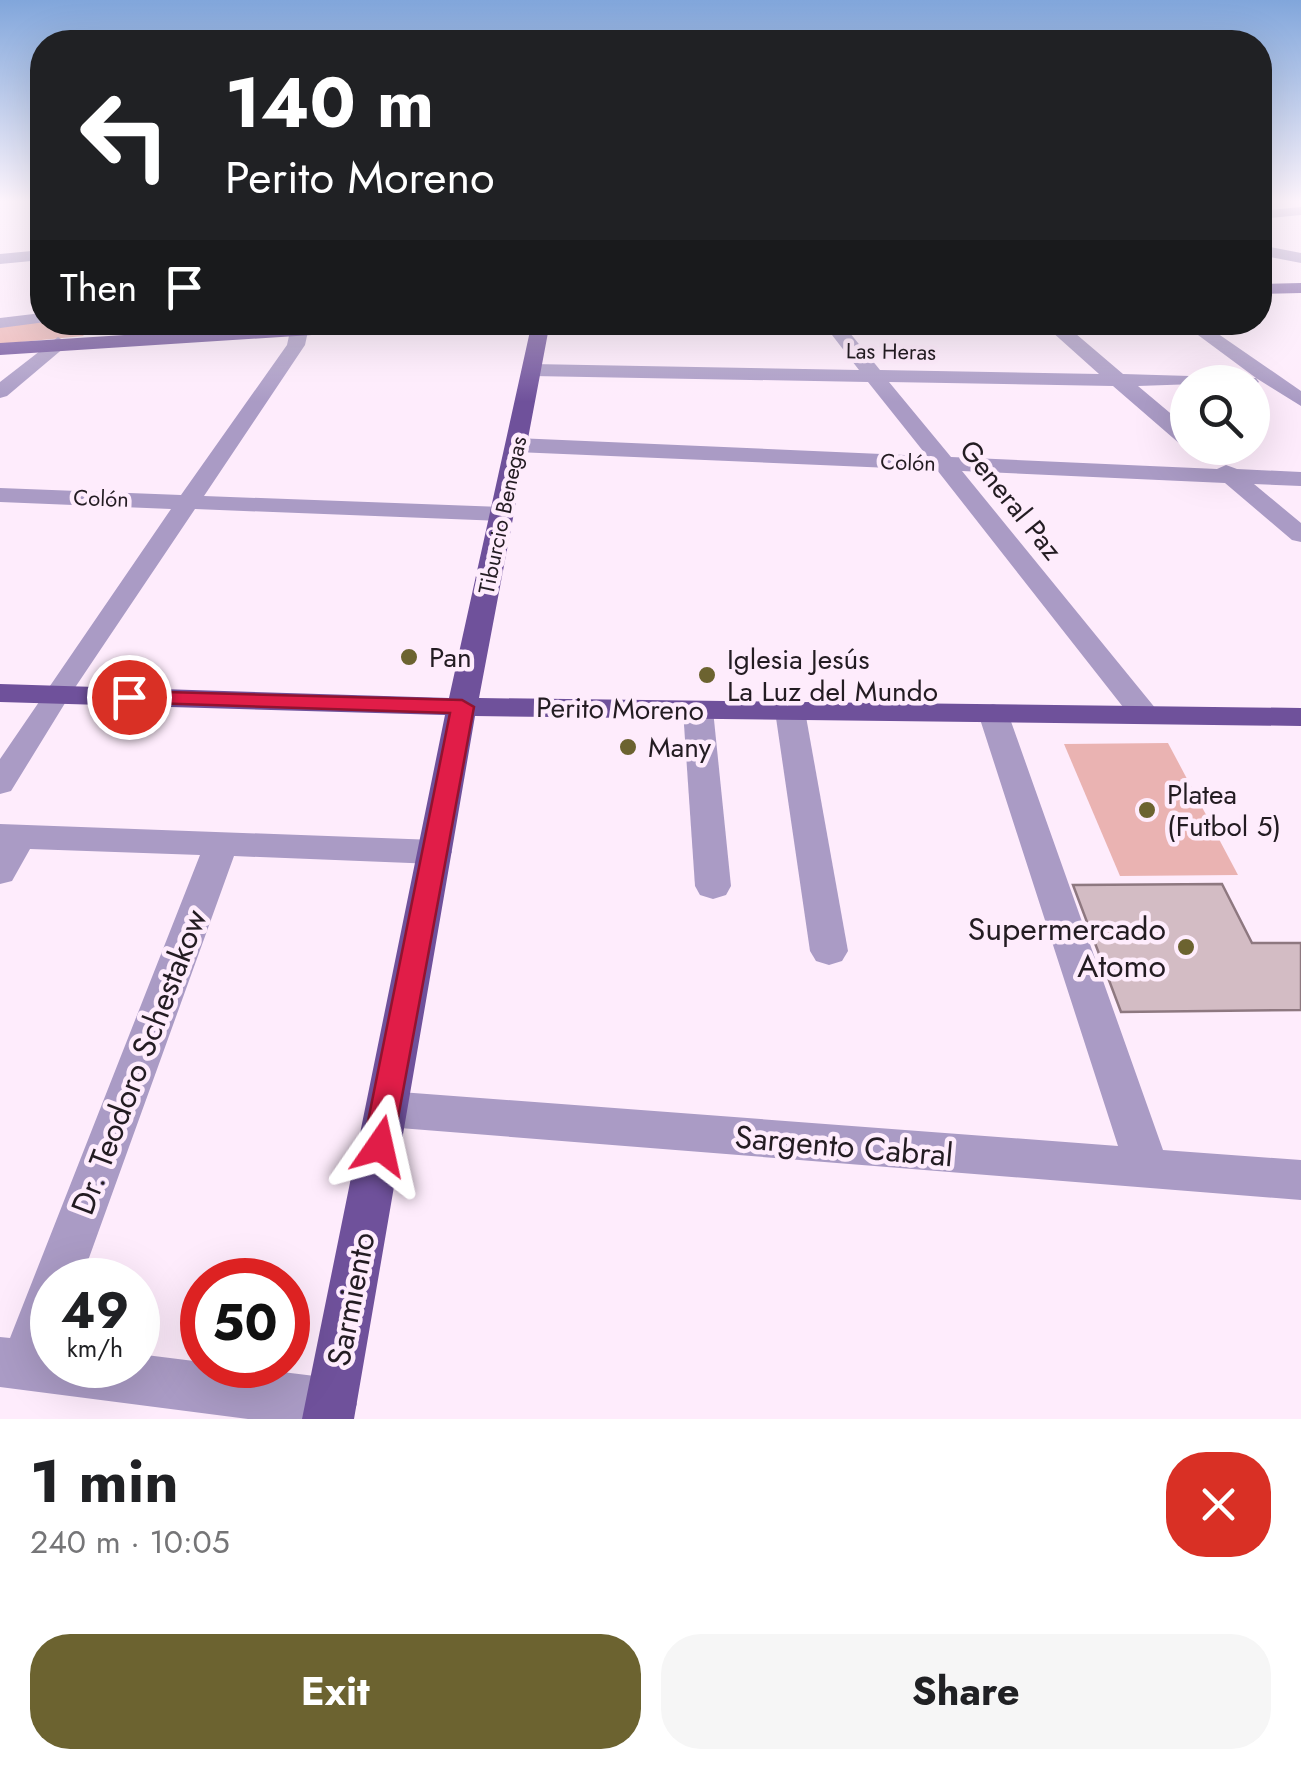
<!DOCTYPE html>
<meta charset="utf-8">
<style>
body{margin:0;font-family:Jost,sans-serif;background:#f6f6f6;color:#202124;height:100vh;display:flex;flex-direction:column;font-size:38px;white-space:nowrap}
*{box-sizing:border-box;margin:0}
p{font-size:32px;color:#757577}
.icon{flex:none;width:55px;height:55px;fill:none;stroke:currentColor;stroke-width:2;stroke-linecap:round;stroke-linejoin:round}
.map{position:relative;height:1419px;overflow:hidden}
.sheet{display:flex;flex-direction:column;background:#fff;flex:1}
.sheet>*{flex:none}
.hud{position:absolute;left:30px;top:30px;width:1242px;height:305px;border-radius:40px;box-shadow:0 10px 40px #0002;background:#202124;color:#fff;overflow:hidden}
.fabs{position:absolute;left:1170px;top:365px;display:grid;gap:20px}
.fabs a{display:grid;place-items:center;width:100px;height:100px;border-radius:50%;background:#fff;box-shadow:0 10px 40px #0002;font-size:50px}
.speed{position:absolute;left:30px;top:1258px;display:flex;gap:20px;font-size:50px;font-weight:700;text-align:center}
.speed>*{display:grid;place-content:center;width:130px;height:130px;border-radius:50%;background:#fff;box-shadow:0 10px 40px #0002;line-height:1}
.speed small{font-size:25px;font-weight:400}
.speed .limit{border:15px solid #d22;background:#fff;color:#111}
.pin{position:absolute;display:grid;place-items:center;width:85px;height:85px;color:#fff;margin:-42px;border:5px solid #fff;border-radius:50%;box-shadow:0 2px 10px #0007}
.me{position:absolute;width:110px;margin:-55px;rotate:11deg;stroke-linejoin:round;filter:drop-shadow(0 0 8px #0008)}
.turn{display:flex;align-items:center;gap:35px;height:210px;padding:0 30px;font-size:45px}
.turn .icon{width:130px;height:130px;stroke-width:2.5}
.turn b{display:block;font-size:70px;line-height:85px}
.then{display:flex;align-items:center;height:95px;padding:0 30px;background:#0003;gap:20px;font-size:38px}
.round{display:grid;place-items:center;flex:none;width:105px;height:105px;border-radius:40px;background:#f6f6f6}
.summary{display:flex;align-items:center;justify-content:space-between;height:170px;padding:0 30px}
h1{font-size:60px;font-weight:700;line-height:75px}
.action{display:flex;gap:20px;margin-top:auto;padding:20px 30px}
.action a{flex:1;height:115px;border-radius:40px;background:#6c6330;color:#fff;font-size:40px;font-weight:700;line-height:115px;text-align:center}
.action a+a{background:#f6f6f6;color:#202124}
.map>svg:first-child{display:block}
.green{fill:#eab3b2}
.building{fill:#d3bcc4;stroke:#8e7880;stroke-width:2.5}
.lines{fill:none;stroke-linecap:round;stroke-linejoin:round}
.minor{fill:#aa9bc5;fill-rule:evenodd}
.major{fill:#6f519b;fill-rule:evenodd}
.route{fill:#e11d48;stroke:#92132f;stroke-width:2.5}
.poi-dot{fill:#6c6330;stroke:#feecfc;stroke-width:4}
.labels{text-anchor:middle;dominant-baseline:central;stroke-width:9;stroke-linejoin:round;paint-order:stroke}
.far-street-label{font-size:22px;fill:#231c22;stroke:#feecfc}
.street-label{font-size:28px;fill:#231c22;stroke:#feecfc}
.poi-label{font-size:28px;fill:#231c22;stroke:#feecfc;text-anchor:start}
.near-poi-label{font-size:32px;fill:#231c22;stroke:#feecfc;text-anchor:end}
.near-street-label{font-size:32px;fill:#231c22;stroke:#feecfc}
</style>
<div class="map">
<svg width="1301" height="1419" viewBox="0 0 1301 1419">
<rect width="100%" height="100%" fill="#feecfc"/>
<g class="green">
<polygon points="42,321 42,322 95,323 83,336 0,344 0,326"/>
<polygon points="1168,743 1238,875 1120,876 1064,744"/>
</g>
<polygon class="building" points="1222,884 1252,943 1301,943 1301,1010 1121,1012 1073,885"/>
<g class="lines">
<g class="minor">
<polygon points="1301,207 1301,215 1260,219 1260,211"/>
<polygon points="1260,245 1301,253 1301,263 1260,255"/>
<polygon points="42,250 42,260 0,264 0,254"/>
<polygon points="42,313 46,322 0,328 0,318"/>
<polygon points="292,322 310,322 305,345 204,496 502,507 514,514 502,521 195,509 70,695 11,791 0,794 0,759 171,509 0,502 0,488 181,495 287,345"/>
<polygon points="560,322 629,322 620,327 540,335 531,330 534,326"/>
<polygon points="822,322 841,322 880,370 1099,374 1041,322 1062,322 1123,374 1256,378 1198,335 1207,329 1214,331 1301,391 1301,406 1256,378 1259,382 1252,387 1252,382 1138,386 1188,428 1188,445 1180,444 1113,386 889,382 951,457 1217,469 1226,465 1237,469 1301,472 1301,486 1254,484 1301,523 1301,542 1292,540 1225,483 962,471 1156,709 1160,715 1156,721 1134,721 937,470 516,452 505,445 516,438 927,456 868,382 532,376 522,370 532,364 859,370"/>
<polygon points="58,337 67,343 65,347 7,396 0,398 0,382"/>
<polygon points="698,701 709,704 713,710 731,886 726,895 713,899 700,895 695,886 683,710 687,704"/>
<polygon points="790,702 801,705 805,711 848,951 842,961 829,965 816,961 810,951 775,711 779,705"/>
<polygon points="993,704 1004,707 1008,713 1163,1150 1301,1160 1301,1200 387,1127 372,1122 366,1109 372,1096 387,1091 1118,1146 978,713 982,707"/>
<polygon points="0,824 435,840 447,844 452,852 447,860 435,864 234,856 81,1280 52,1280 52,1365 138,1365 138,1354 331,1378 349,1386 357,1404 351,1419 248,1419 0,1387 0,1337 10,1338 200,855 30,849 12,881 0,884"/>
</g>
<g class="major">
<polygon points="1301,283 1301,293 1260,294 1260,284"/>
<polygon points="325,322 444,322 435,327 0,355 0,343"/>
<polygon points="532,322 550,322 479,698 1301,708 1301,726 475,716 354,1419 302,1419 445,715 0,702 0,684 449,698"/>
</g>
</g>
<linearGradient id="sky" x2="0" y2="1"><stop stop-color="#81a6db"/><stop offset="0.5" stop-color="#fff6fe"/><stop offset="1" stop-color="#fff6fe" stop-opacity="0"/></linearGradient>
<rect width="1301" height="402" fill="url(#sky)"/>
<polygon class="route" points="129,691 462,700 474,707 391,1156 380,1160 368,1156 363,1146 450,713 121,702 118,697 121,692"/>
<g class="poi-dot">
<circle cx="409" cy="657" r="10"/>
<circle cx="707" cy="675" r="10"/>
<circle cx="628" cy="747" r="10"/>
<circle cx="1147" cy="810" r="10"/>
<circle cx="1186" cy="947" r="10"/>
</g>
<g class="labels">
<g class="far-street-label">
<text transform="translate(891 351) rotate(1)">Las Heras</text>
<text transform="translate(908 462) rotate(2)">Colón</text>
<text transform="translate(101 498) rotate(2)">Colón</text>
<text transform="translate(502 515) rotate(-78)">Tiburcio Benegas</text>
</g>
<g class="street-label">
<text transform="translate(1011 500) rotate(51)">General Paz</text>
<text transform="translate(620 709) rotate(1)">Perito Moreno</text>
</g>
<g class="poi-label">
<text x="429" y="657">Pan</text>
<text x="727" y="659">Iglesia Jesús<tspan x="727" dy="32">La Luz del Mundo</tspan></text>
<text x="648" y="747">Many</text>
<text x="1167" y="794">Platea<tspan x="1167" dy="32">(Futbol 5)</tspan></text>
</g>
<g class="near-poi-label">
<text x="1166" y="929">Supermercado<tspan x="1166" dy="37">Atomo</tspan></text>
</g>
<g class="near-street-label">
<text transform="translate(139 1062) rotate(-69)">Dr. Teodoro Schestakow</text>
<text transform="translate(844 1146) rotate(5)">Sargento Cabral</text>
<text transform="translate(351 1299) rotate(-79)">Sarmiento</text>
</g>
</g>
</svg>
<div class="fabs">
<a><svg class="icon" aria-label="search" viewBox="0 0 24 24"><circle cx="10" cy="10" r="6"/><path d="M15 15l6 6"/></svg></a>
</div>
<div class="speed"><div>49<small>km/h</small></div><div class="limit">50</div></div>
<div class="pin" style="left:129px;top:697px;background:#d93025"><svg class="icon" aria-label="arrive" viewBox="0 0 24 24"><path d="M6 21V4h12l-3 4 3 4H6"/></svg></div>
<svg class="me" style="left:380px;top:1146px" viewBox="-20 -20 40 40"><path d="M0-17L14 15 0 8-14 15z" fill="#e11d48" stroke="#fff" stroke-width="4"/></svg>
<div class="hud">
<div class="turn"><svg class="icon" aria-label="left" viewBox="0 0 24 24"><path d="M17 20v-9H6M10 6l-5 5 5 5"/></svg><div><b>140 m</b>Perito Moreno</div></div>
<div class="then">Then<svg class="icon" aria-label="arrive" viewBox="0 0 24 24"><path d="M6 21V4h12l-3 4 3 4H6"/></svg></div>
</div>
</div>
<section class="sheet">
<div class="summary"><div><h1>1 min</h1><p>240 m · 10:05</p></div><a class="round" style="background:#d93025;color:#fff"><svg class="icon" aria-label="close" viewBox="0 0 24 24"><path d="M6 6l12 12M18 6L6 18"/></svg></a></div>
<div class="action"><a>Exit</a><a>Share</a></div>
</section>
